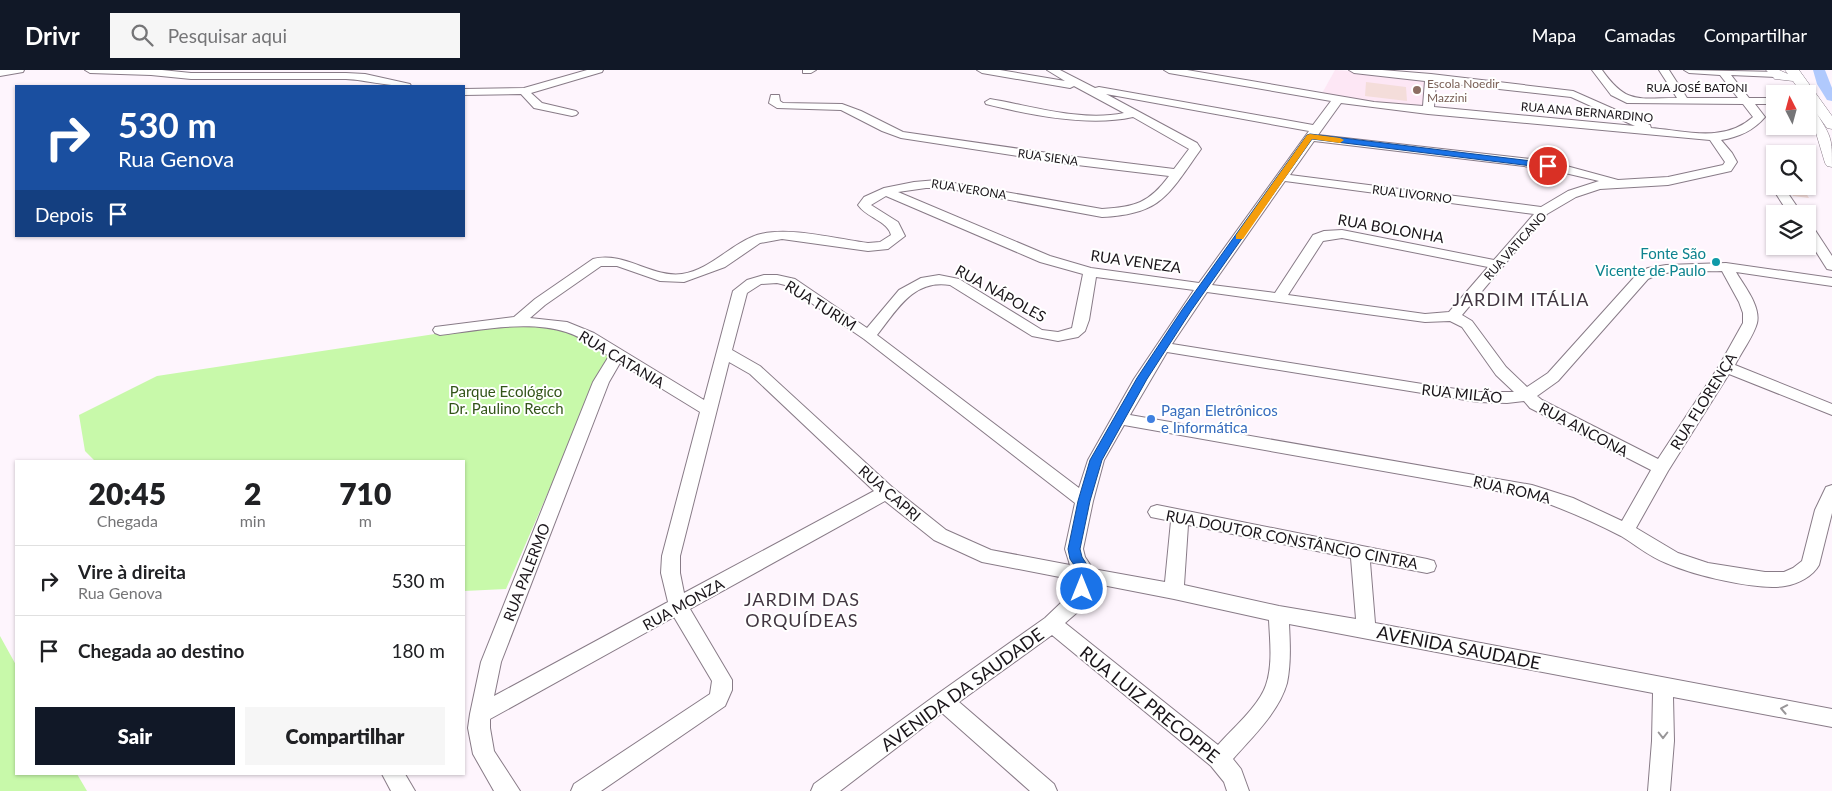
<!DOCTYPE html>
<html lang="pt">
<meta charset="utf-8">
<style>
body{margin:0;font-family:Lato,sans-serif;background:#f6f6f6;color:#202124;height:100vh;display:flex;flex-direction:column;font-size:19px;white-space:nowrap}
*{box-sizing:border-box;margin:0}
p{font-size:16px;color:#757577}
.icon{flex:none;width:28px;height:28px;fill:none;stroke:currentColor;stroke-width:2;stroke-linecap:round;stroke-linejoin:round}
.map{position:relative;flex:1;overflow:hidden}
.panel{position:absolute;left:15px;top:390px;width:450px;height:315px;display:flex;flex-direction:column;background:#fff;border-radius:0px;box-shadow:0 1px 4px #0004}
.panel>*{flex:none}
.hud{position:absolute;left:15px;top:15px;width:450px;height:152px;border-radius:0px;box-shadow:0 1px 4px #0004;background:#1a4fa0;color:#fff;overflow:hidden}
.needle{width:32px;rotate:354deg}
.controls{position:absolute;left:1766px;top:15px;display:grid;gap:10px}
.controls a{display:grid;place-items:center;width:50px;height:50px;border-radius:0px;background:#fff;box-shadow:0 1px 4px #0004;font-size:25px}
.pin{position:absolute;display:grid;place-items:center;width:42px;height:42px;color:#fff;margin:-21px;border:2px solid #fff;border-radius:50%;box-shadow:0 1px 5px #0007}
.me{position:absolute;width:55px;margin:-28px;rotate:0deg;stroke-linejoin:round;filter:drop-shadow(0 0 4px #0008)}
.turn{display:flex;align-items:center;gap:18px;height:105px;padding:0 20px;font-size:22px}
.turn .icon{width:65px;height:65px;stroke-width:2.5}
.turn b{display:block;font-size:35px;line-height:42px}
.then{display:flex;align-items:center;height:48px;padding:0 20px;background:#0003;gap:10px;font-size:19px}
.eta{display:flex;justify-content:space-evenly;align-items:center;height:85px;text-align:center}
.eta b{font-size:30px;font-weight:800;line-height:35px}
.action{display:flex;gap:10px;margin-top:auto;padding:10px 20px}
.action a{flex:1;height:58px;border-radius:0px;background:#111827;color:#fff;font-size:20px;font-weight:800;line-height:58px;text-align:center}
.action a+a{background:#f6f6f6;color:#202124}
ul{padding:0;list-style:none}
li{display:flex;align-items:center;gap:15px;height:70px;padding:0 20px;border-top:1px solid #e0e0e0}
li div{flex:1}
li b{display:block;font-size:19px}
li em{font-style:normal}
header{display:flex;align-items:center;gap:30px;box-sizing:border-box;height:70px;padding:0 25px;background:#111827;color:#fff}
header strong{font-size:24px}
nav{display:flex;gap:28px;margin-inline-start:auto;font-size:18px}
.search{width:350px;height:45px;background:#f6f6f6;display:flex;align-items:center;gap:12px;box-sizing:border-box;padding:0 18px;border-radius:0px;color:#757577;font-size:19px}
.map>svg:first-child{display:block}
.education{fill:#fde7f5}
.green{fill:#c8f9aa}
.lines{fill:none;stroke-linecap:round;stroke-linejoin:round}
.river{fill:#b0c9fd;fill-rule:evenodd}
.building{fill:#f4ddda}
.minor-casing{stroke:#887b87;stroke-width:2}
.major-casing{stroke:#887b87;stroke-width:1}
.minor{fill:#fff;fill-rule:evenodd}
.major{fill:#fff;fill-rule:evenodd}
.oneway{stroke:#989698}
.route{fill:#1a73e8;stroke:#114b97}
.slow{fill:#f59e0b}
.education-dot{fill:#8d6e63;stroke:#fff;stroke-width:2}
.culture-dot{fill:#0f9aa8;stroke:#fff;stroke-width:2}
.shop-dot{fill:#3f7fe0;stroke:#fff;stroke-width:2}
.labels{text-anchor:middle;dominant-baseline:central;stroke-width:4;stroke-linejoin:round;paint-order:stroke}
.far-education-label{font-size:12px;fill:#785e54;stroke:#fff;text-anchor:start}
.far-street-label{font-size:12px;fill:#1a151a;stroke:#fff}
.street-label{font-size:15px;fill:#1a151a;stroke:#fff}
.culture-label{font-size:15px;fill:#0d838f;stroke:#fff;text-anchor:end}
.park-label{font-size:15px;fill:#325418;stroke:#fff}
.shop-label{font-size:15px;fill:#366cbe;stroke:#fff;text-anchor:start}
.quarter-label{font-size:18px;letter-spacing:1px;fill:#423641;stroke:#fff}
.near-street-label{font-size:18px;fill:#1a151a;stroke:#fff}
</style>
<header>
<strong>Drivr</strong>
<div class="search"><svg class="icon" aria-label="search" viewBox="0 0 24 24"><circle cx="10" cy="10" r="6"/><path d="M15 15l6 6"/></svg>Pesquisar aqui</div>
<nav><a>Mapa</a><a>Camadas</a><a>Compartilhar</a></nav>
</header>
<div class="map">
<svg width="1832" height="721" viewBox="0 0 1832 721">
<rect width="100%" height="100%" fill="#fef5fd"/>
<polygon class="education" points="1335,0 1431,7 1428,41 1320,27"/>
<g class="green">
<polygon points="508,253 552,256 582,265 611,285 599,305 506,519 464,521 464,391 95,391 85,381 79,345 157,306"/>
<polygon points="0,566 16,595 16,704 77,704 87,721 0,721"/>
</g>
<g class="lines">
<polygon class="river" points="1813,0 1825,0 1832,18 1832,31 1827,30 1817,14"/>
</g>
<g class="building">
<polygon points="1366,12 1406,17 1407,31 1365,26"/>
<polygon points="1788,116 1803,118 1809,128 1793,126"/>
</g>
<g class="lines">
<defs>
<g id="minor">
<polygon points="0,0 24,0 23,2 0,6"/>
<path d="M85,0H162L191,3H346L365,4L410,14L411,16C389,17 368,10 346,9H191L151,5L90,3Z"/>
<polygon points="587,0 603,0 602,2 531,23 542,33 576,41 578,43 576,45 572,46 534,38 521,24 464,25 464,19 524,18"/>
<polygon points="803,0 816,0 811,3 803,3"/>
<path d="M977,0H1000L1065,11L1047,0H1060L1095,18L1099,17L1313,55L1331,31L1169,3L1164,0H1187L1374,32L1423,36L1425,11L1354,3L1349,0H1382L1431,4L1573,21L1650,55L1651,58C1687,61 1724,73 1753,47L1743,34L1627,33L1611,25L1592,0H1602C1627,35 1638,28 1677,28L1659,0H1669L1687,28H1738L1720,5L1689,3L1684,0L1780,2L1781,4L1776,7L1731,5L1749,28H1775V34H1755L1765,47C1753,61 1739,67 1721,70L1732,83L1737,92L1731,101L1668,115L1600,119L1576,127L1547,144L1462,245L1472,251L1506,297L1527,317L1548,303L1638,203L1648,198L1666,195L1726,193L1832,208V216L1736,202C1744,216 1761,236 1757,253C1754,265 1741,283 1735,295L1832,334V345L1729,304L1668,401L1636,458L1678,483L1708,493L1765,502H1784L1793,498L1802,491L1815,440L1826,417L1832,415V443L1819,495C1813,506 1798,514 1785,516C1757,521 1693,505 1666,493C1650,487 1636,475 1621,466C1592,451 1561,438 1530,427L1124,355L1104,390L1093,431L1083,479L1085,487L1093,499L1165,512L1171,451L1151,447L1148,442L1151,437L1157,435L1427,489L1434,491L1436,496L1434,501L1427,503L1370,492L1375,553L1832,639V657L1673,627L1674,671L1670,721H1648L1652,671L1653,623L1289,554C1290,573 1291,594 1287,613C1279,642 1252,667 1233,689L1241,699L1249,721H1227L1224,712L1211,696L1052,565L959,632L1054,714L1057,721H1030L942,643L840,721H811L814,714L936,625L1045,548L1066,528L1075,510L982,492L934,470L885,431L690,539L732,610V620L725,636L601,721H571L574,714L710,624L712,611L674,547L490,649V658L494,681L520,721H494L473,684L468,658L470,644L481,592L593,312L609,286C595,277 582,267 566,262C528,250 479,260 440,265L435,263L433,260L435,257L514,247L535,229L593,189C625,181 651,208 682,204C709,200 728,177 752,167C781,154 836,169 868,173L880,172L891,165C888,151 867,148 858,135L864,127L884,118L914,112L937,110L1102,139C1135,137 1149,133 1169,106L1069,94L901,68L882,61L841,40L777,38L769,33L771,25H779L780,31L783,33L842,34L861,41L903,62L1069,86L1174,99L1189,79L1133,47C1089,57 1030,45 986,34L985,32L990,29C1032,36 1081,52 1124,43L1074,16L1070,18L982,3ZM1436,12L1571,27L1635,56L1434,37ZM1106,24L1309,61L1199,213L1091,198L1050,186L898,122L926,118H945L1102,147C1162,144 1168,125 1201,79L1197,73ZM1341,33L1428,44L1710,70L1725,92L1723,95L1668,107L1618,110L1548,91L1318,65ZM1314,71L1548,99L1599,111L1568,121L1541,137L1290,105ZM1285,111L1534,144L1494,190L1342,160L1324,161L1313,165L1275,223L1212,215ZM886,126L1040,192L1083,204L1072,258L1058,262L1042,260L959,209L939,205L921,208L899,220L867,258L795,209L777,205H764L747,210L733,221L704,330L594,263L567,252L530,248L545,235L601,196H617L660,211L684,212L725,197L760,173L782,169L868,181L888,179L905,166L898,152L871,135ZM1342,168L1488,197L1449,242L1425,244L1288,225L1323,171ZM1722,201L1739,232L1743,243V253L1719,296L1658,389L1542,330L1537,326L1558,311L1648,209C1669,198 1698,202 1722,201ZM1096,207L1194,220L1134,309L1088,390L1079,418L877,265C897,240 913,209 950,215L1032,266L1058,271L1078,267L1085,261L1089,250ZM777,213L785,215L864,269L1075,433L1065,479L1070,495L991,480L946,460L892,417L760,296L732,280L747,223L761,214ZM1207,222L1425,252L1450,251L1462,257L1496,305L1514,322H1478L1435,316L1172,274ZM1167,282L1478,332L1507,333L1524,331L1530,338L1651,400L1622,451L1573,428L1532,415L1130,345ZM729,292L750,304L874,421L684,523L680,503V486ZM620,293L700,342L662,486L661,503L668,532L494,626L501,592L609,312ZM1188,455L1351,488L1356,549L1279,536L1184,515ZM1092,513L1174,529L1269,550C1270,571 1273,595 1266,615C1259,636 1232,659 1218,675L1065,553L1080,540Z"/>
<polygon points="1773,113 1775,113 1775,116 1783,116 1802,144 1789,144 1771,116"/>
<polygon points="1808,156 1813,157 1832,186 1832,200 1827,199 1808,169"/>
<polygon points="382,704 405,704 415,721 391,721"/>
</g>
<path id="major" d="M1766,0H1779L1788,4L1785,0H1799L1832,46V59L1827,58L1817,44C1832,68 1832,68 1832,97L1827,96L1825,93L1816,63L1808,50V41H1815L1808,31V24H1802L1793,11L1775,9Z"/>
</defs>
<use href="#minor" class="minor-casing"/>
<use href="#major" class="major-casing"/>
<use href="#minor" class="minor"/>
<use href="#major" class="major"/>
</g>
<defs><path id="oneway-chevron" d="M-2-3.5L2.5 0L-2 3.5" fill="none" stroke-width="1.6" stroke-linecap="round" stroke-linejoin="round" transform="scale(1.25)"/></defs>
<g class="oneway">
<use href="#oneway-chevron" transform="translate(1784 639) rotate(-169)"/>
<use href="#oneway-chevron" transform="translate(1663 665) rotate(90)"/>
</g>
<polygon class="route" points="1310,64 1548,93 1552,96 1548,98 1312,69 1191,241 1147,309 1102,390 1090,431 1080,479 1082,487 1093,504 1086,523 1082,524 1077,523 1075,519 1080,504 1070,489 1068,479 1078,431 1090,390 1137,308 1182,240 1307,65"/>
<polygon class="slow" points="1310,64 1340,68 1344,70 1340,73 1312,69 1243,169 1236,169 1236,165 1307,65"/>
<circle class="education-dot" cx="1417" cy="20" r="5"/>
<circle class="culture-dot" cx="1716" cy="192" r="5"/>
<circle class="shop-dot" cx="1151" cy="349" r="5"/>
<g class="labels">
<g class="far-education-label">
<text x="1427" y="13">Escola Noedir<tspan x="1427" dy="14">Mazzini</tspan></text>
</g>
<g class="far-street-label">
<text x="1697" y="17">RUA JOSÉ BATONI</text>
<text transform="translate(1587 42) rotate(5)">RUA ANA BERNARDINO</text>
<text transform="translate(1048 87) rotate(8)">RUA SIENA</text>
<text transform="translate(969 119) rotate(9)">RUA VERONA</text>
<text transform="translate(1412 124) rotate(7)">RUA LIVORNO</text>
<text transform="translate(1515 176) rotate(-48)">RUA VATICANO</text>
</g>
<g class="street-label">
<text transform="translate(1391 158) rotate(10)">RUA BOLONHA</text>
<text transform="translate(1136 191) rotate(8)">RUA VENEZA</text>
<text transform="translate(1001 223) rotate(29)">RUA NÁPOLES</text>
<text transform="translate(821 235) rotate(32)">RUA TURIM</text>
<text transform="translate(622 289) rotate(31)">RUA CATANIA</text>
<text transform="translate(1462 323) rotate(6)">RUA MILÃO</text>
<text transform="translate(1703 331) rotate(-58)">RUA FLORENÇA</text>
<text transform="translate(1584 359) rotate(28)">RUA ANCONA</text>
<text transform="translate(1512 419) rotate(13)">RUA ROMA</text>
<text transform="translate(890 423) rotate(41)">RUA CAPRI</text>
<text transform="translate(1292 469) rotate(11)">RUA DOUTOR CONSTÂNCIO CINTRA</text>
<text transform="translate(526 502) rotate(-69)">RUA PALERMO</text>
<text transform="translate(683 534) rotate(-29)">RUA MONZA</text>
</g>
<g class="culture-label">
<text x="1706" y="183">Fonte São<tspan x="1706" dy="17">Vicente de Paulo</tspan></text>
</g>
<g class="park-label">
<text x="506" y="321">Parque Ecológico<tspan x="506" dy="17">Dr. Paulino Recch</tspan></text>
</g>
<g class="shop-label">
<text x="1161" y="340">Pagan Eletrônicos<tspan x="1161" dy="17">e Informática</tspan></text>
</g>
<g class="quarter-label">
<text x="1521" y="229">JARDIM ITÁLIA</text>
<text x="802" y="529">JARDIM DAS<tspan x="802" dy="21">ORQUÍDEAS</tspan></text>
</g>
<g class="near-street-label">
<text transform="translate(1459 577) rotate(11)">AVENIDA SAUDADE</text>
<text transform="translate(962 619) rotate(-36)">AVENIDA DA SAUDADE</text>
<text transform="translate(1150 634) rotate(39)">RUA LUIZ PRECOPPE</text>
</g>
</g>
</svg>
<div class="controls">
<a><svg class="needle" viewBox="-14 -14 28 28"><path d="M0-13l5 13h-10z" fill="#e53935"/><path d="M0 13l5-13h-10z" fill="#757577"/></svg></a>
<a><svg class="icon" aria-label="search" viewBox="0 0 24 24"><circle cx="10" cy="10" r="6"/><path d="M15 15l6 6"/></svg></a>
<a><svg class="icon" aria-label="layers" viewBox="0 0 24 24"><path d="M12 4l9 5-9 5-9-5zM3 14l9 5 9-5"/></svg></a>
</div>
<div class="pin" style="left:1548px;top:96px;background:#d93025"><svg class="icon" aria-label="arrive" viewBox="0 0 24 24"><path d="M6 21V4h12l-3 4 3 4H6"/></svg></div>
<svg class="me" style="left:1082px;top:519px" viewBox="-20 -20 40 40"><circle r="17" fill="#1a73e8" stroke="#fff" stroke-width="3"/><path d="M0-11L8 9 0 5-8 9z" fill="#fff"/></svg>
<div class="hud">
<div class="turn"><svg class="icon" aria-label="right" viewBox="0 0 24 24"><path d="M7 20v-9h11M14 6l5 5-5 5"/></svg><div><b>530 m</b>Rua Genova</div></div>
<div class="then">Depois<svg class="icon" aria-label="arrive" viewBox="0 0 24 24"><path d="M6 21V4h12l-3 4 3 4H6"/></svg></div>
</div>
<section class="panel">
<div class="eta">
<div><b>20:45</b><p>Chegada</p></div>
<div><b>2</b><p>min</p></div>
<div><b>710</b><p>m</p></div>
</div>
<ul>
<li><svg class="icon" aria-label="right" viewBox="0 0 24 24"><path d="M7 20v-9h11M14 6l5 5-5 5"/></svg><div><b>Vire à direita</b><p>Rua Genova</p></div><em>530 m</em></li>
<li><svg class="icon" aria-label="arrive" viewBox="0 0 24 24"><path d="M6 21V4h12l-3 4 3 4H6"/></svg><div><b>Chegada ao destino</b></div><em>180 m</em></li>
</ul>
<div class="action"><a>Sair</a><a>Compartilhar</a></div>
</section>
</div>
